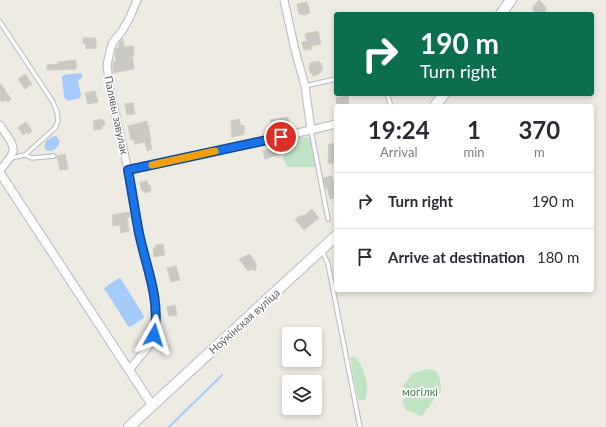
<!DOCTYPE html>
<meta charset="utf-8">
<style>
body{margin:0;font-family:Lato,sans-serif;background:#f7f7f7;color:#2b2b33;height:100vh;display:flex;flex-direction:column;font-size:15px;white-space:nowrap}
*{box-sizing:border-box;margin:0}
p{font-size:13px;color:#7c7c81}
.icon{flex:none;width:22px;height:22px;fill:none;stroke:currentColor;stroke-width:2;stroke-linecap:round;stroke-linejoin:round}
.map{position:relative;flex:1;overflow:hidden}
.drawer{position:absolute;left:334px;top:104px;width:260px;height:188px;display:flex;flex-direction:column;background:#fff;border-radius:4px;box-shadow:0 2px 6px #0003}
.drawer>*{flex:none}
.banner{position:absolute;left:334px;top:12px;width:260px;height:84px;border-radius:4px;box-shadow:0 2px 6px #0003;background:#0b6e4f;color:#fff;overflow:hidden}
.fabs{position:absolute;left:282px;top:327px;display:grid;gap:8px}
.fabs a{display:grid;place-items:center;width:40px;height:40px;border-radius:4px;background:#fff;box-shadow:0 2px 6px #0003;font-size:20px}
.pin{position:absolute;display:grid;place-items:center;width:34px;height:34px;color:#fff;margin:-17px;border:2px solid #fff;border-radius:50%;box-shadow:0 1px 4px #0007}
.me{position:absolute;width:44px;margin:-22px;rotate:6deg;stroke-linejoin:round;filter:drop-shadow(0 0 3px #0008)}
.turn{display:flex;align-items:center;gap:14px;height:84px;padding:0 20px;font-size:18px}
.turn .icon{width:52px;height:52px;stroke-width:2.5}
.turn b{display:block;font-size:28px;line-height:34px}
.eta{display:flex;justify-content:space-evenly;align-items:center;height:68px;text-align:center}
.eta b{font-size:24px;font-weight:700;line-height:28px}
ul{padding:0;list-style:none}
li{display:flex;align-items:center;gap:12px;height:56px;padding:0 20px;border-top:1px solid #e1e1e2}
li div{flex:1}
li b{display:block;font-size:15px}
li em{font-style:normal}
.map>svg:first-child{display:block}
.green{fill:#c0e3c4}
.water{fill:#a5cbfa}
.lines{fill:none;stroke-linecap:round;stroke-linejoin:round}
.stream{stroke:#a5cbfa;stroke-width:2}
.building{fill:#cac8c2;stroke:#d1cec1}
.service-casing{stroke:#b8b9be;stroke-width:5.5}
.minor-casing{stroke:#b8b9be;stroke-width:9}
.tertiary-casing{stroke:#b8b9be;stroke-width:10}
.secondary-casing{stroke:#b8bac0;stroke-width:12}
.service{stroke:#fff;stroke-width:3.5}
.minor{stroke:#fff;stroke-width:7}
.tertiary{stroke:#fff;stroke-width:8}
.secondary{stroke:#fff;stroke-width:10}
.route-casing{stroke:#114b97;stroke-width:10}
.route{stroke:#1a73e8;stroke-width:7}
.slow{stroke:#f59e0b;stroke-width:7}
.labels{text-anchor:middle;dominant-baseline:central;stroke-width:3.5;stroke-linejoin:round;paint-order:stroke}
.street-label{font-size:11px;fill:#5b5d62;stroke:#fff}
.park-label{font-size:11px;fill:#398245;stroke:#fff}
</style>
<div class="map">
<svg width="606" height="427" viewBox="0 0 606 427">
<rect width="100%" height="100%" fill="#edebe2"/>
<g class="green">
<polygon points="301,137 311,137 316,167 288,167 283,159 284,155 287,152 284,145 277,145 278,141"/>
<path d="M353,356C363,361 371,390 365,400H359C355,387 352,372 351,358Z"/>
<polygon points="428,369 436,371 440,379 441,390 422,416 406,410 403,404 402,394 404,384 413,373"/>
</g>
<g class="water">
<polygon points="79,73 82,74 82,78 78,80 81,95 80,98 68,101 64,97 62,77 64,75"/>
<path d="M54,136H56L60,141C58,148 52,154 45,149C43,142 48,139 54,136Z"/>
<polygon points="119,278 121,279 144,316 144,318 130,327 128,326 104,288"/>
</g>
<g class="lines">
<polyline class="stream" points="169,427 222,375"/>
</g>
<g class="building">
<polygon points="539,0 546,7 545,11 549,14 537,14 533,11 534,10 532,8"/>
<polygon points="307,2 310,13 304,15 299,14 297,4"/>
<polygon points="318,31 321,44 311,46 312,49 304,50 302,42 307,41 305,34"/>
<polygon points="83,38 96,38 96,48 86,49 86,44 84,44"/>
<polygon points="122,39 123,39 124,47 133,46 134,55 132,55 134,69 113,73 113,62 116,61 115,53 116,48 119,48 119,43"/>
<polygon points="76,60 76,69 47,70 47,65 59,64 58,62"/>
<polygon points="319,61 320,64 321,63 323,69 319,74 313,76 312,72 310,73 309,66 310,66 310,63"/>
<polygon points="25,74 32,84 25,89 18,79"/>
<polygon points="0,83 11,99 8,102 6,100 2,102 0,99"/>
<polygon points="95,91 98,102 88,104 85,93"/>
<polygon points="348,96 349,106 337,106 336,98"/>
<polygon points="133,103 135,114 127,115 125,104"/>
<polygon points="288,117 290,125 272,128 270,120"/>
<polygon points="101,119 101,120 104,120 105,125 102,126 102,129 94,130 93,121"/>
<polygon points="239,119 241,126 244,125 244,134 232,137 231,121"/>
<polygon points="147,121 151,140 150,141 152,149 147,151 145,142 135,144 134,140 131,140 128,126"/>
<polygon points="26,122 32,131 28,134 27,132 23,135 18,127"/>
<polygon points="329,144 336,144 336,161 334,161 334,163 328,163"/>
<polygon points="282,146 283,153 265,159 263,151"/>
<polygon points="65,154 68,169 60,170 57,156"/>
<polygon points="332,176 335,192 336,192 336,197 330,199 327,188 325,188 323,178"/>
<polygon points="147,181 148,185 150,185 151,191 145,193 144,191 142,191 140,182"/>
<polygon points="312,209 319,218 304,230 295,219 302,215 304,216"/>
<polygon points="129,212 130,217 127,217 129,231 121,233 120,225 113,226 112,215"/>
<polygon points="163,244 165,255 154,257 153,248 156,248 155,245"/>
<polygon points="250,254 257,266 255,267 256,271 251,269 248,271 239,259"/>
<polygon points="176,266 180,280 171,282 167,268"/>
<polygon points="175,305 177,315 169,316 167,307"/>
</g>
<g class="lines">
<defs>
<g id="service">
<polyline points="0,22 53,102 57,112 58,121 55,128 25,155 11,158"/>
<polyline points="305,86 336,79"/>
<polyline points="387,94 391,106"/>
<polyline points="311,130 328,219"/>
<polyline points="25,155 32,158 54,156"/>
<polyline points="322,251 328,264 360,427"/>
</g>
<g id="minor">
<polyline points="284,0 295,50 305,86 311,130"/>
<path d="M0,125C15,148 20,148 0,170"/>
<polyline points="128,170 311,130 336,124"/>
<polyline points="129,370 148,347 154,335 156,322 153,286 139,234 128,170 110,89 107,65 111,47 113,42 122,31 130,17 137,0"/>
</g>
<polyline id="tertiary" points="0,173 152,405"/>
<g id="secondary">
<polyline points="501,14 511,0"/>
<polyline points="435,106 444,94"/>
<polyline points="129,427 336,236"/>
</g>
</defs>
<use href="#service" class="service-casing"/>
<use href="#minor" class="minor-casing"/>
<use href="#tertiary" class="tertiary-casing"/>
<use href="#secondary" class="secondary-casing"/>
<use href="#service" class="service"/>
<use href="#minor" class="minor"/>
<use href="#tertiary" class="tertiary"/>
<use href="#secondary" class="secondary"/>
</g>
<g class="lines">
<defs>
<path id="route" d="M154,335C161,300 146,267 139,233C135,212 132,191 128,170L281,137"/>
</defs>
<use href="#route" class="route-casing"/>
<use href="#route" class="route"/>
<polyline class="slow" points="152,165 215,151"/>
</g>
<g class="labels">
<g class="street-label">
<text transform="translate(117 115) rotate(78)">Палявы завулак</text>
<text transform="translate(244 321) rotate(-42)">Ноўкінская вуліца</text>
</g>
<g class="park-label">
<text x="420" y="391">могілкі</text>
</g>
</g>
</svg>
<div class="fabs">
<a><svg class="icon" aria-label="search" viewBox="0 0 24 24"><circle cx="10" cy="10" r="6"/><path d="M15 15l6 6"/></svg></a>
<a><svg class="icon" aria-label="layers" viewBox="0 0 24 24"><path d="M12 4l9 5-9 5-9-5zM3 14l9 5 9-5"/></svg></a>
</div>
<div class="pin" style="left:281px;top:137px;background:#d93025"><svg class="icon" aria-label="arrive" viewBox="0 0 24 24"><path d="M6 21V4h12l-3 4 3 4H6"/></svg></div>
<svg class="me" style="left:154px;top:335px" viewBox="-20 -20 40 40"><path d="M0-17L14 15 0 8-14 15z" fill="#1a73e8" stroke="#fff" stroke-width="4"/></svg>
<div class="banner">
<div class="turn"><svg class="icon" aria-label="right" viewBox="0 0 24 24"><path d="M7 20v-9h11M14 6l5 5-5 5"/></svg><div><b>190 m</b>Turn right</div></div>
</div>
<section class="drawer">
<div class="eta">
<div><b>19:24</b><p>Arrival</p></div>
<div><b>1</b><p>min</p></div>
<div><b>370</b><p>m</p></div>
</div>
<ul>
<li><svg class="icon" aria-label="right" viewBox="0 0 24 24"><path d="M7 20v-9h11M14 6l5 5-5 5"/></svg><div><b>Turn right</b></div><em>190 m</em></li>
<li><svg class="icon" aria-label="arrive" viewBox="0 0 24 24"><path d="M6 21V4h12l-3 4 3 4H6"/></svg><div><b>Arrive at destination</b></div><em>180 m</em></li>
</ul>
</section>
</div>
